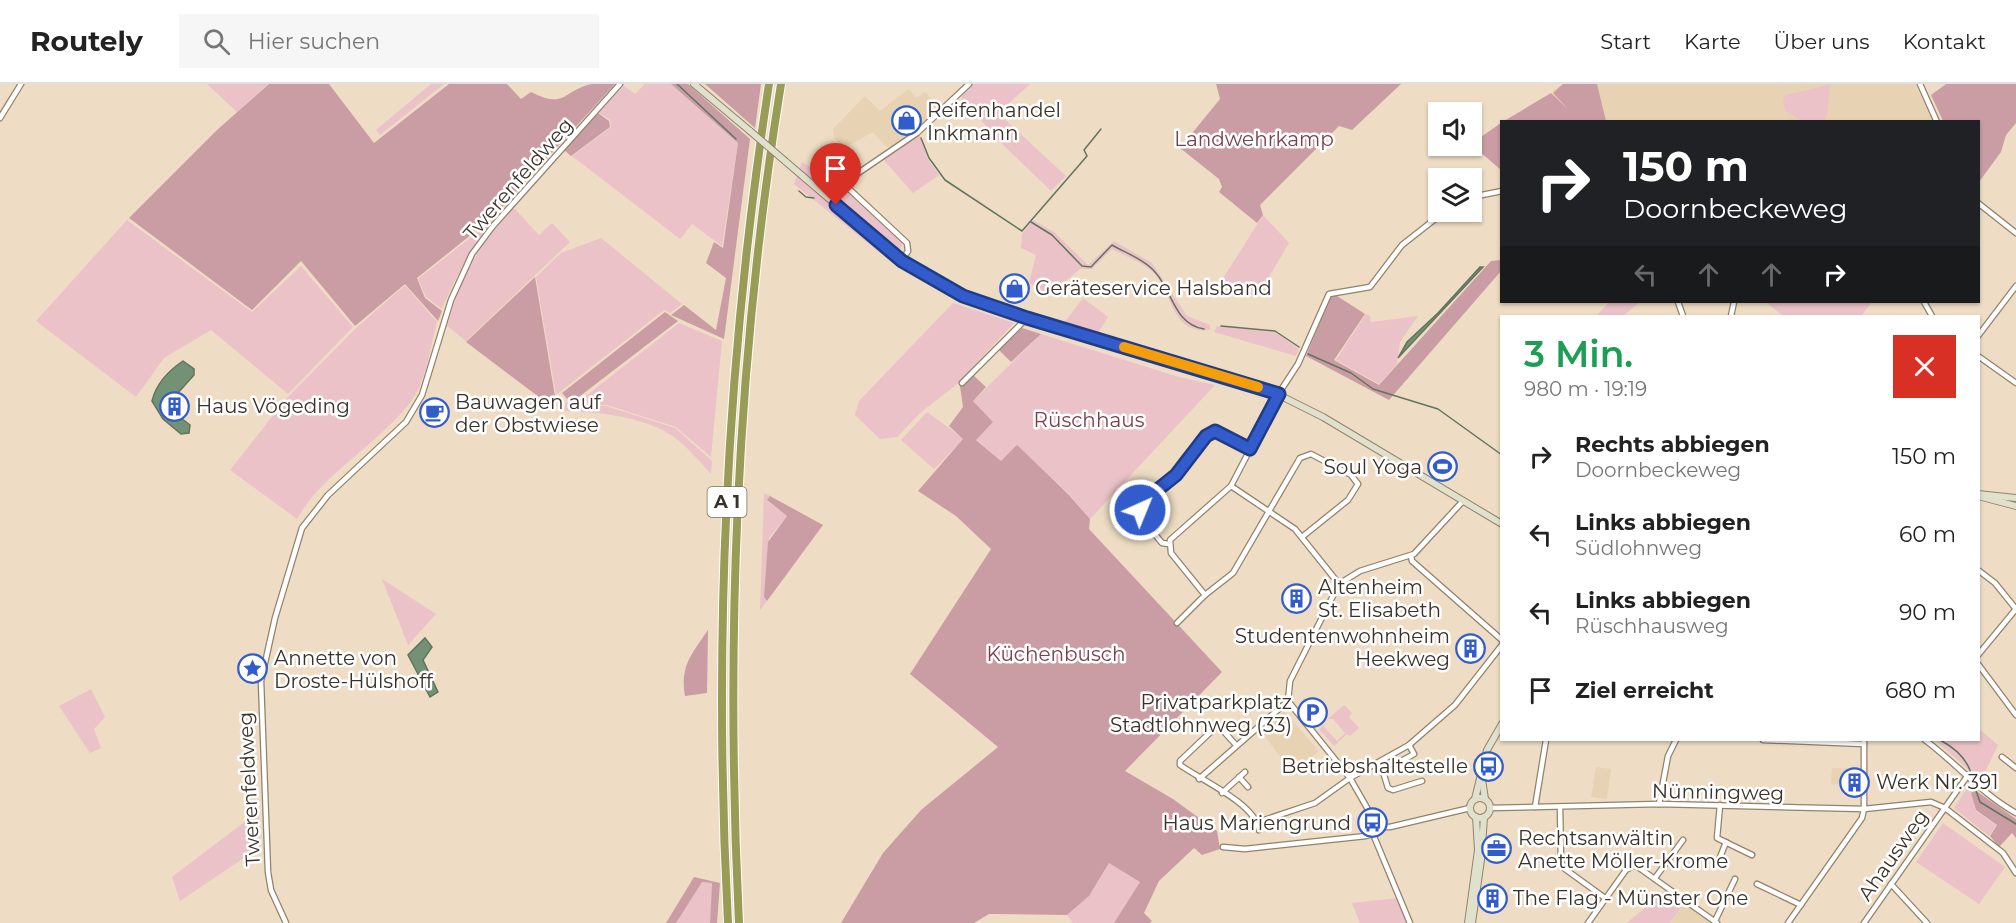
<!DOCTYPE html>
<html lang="de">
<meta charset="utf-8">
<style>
body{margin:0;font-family:Montserrat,sans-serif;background:#f6f6f6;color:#222;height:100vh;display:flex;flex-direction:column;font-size:22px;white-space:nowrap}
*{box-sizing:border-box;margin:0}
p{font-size:20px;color:#767676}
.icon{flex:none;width:33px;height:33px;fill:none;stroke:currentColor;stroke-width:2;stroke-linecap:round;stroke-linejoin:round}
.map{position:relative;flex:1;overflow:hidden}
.panel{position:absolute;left:1500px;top:231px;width:480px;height:426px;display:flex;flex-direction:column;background:#fff;border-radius:0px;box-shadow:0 2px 4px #0004}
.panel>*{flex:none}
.guide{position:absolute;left:1500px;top:36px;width:480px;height:183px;border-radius:0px;box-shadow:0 2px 4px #0004;background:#202124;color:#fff;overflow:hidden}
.buttons{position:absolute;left:1428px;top:18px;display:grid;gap:12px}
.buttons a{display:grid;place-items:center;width:54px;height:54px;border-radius:0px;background:#fff;box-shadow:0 2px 4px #0004;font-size:30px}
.pin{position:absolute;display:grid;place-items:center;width:51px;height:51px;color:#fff;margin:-62px -26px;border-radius:50% 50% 50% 0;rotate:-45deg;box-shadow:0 0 6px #0007}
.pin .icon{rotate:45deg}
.me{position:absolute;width:66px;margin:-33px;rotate:44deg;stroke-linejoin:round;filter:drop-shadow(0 0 4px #0008)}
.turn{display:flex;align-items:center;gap:21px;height:126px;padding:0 24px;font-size:27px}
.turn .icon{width:78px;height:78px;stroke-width:2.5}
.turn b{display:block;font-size:42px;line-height:51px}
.lanes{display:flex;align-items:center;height:57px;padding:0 24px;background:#0003;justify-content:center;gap:30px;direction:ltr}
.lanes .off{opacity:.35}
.round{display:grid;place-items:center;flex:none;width:63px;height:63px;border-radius:0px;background:#f6f6f6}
.overview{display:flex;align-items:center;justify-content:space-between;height:102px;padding:0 24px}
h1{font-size:36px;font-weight:600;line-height:45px;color:#1e9e55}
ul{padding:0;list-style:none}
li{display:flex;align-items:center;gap:18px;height:78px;padding:0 24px}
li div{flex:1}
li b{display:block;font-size:22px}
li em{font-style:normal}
header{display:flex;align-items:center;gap:36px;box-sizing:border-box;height:84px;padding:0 30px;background:#fff;border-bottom:2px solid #e0e0e0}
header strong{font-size:28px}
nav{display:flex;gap:33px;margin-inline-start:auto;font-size:21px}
.search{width:420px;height:54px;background:#f6f6f6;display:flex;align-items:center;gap:15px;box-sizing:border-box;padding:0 21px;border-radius:0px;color:#767676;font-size:22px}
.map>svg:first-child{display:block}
.built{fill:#e7d2b3}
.green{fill:#ebc2c8}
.forest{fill:#ca9da4}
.water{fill:#739174;stroke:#62745e;stroke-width:1.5}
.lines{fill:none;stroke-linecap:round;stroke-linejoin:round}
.stream{stroke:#62745e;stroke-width:1.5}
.street-casing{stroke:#91826b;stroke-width:7}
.secondary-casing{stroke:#91826b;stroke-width:8}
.highway-casing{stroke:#fff;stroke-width:10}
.street{stroke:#fff;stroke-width:4.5}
.secondary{stroke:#e0e1cd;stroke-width:6}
.highway{stroke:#989c57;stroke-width:8}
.secondary-bridge-casing{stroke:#91826b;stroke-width:8;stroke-linecap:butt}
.secondary-bridge{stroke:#e0e1cd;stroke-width:6}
.route-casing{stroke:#203c85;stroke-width:15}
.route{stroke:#325ccc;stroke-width:10}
.slow{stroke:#f59e0b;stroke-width:10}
.labels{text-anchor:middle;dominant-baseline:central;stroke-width:5;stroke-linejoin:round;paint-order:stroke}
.shield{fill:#fff;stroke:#747069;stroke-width:1.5}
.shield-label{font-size:18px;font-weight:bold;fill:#393229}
.poi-label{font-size:20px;fill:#393229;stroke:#fff;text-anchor:start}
.park-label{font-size:20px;fill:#7b3f4b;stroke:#fff}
.street-label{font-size:20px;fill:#393229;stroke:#fff}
</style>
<header>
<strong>Routely</strong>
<div class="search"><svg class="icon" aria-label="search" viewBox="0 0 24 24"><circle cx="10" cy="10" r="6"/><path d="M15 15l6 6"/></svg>Hier suchen</div>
<nav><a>Start</a><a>Karte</a><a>Über uns</a><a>Kontakt</a></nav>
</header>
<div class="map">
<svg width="2016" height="839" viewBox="0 0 2016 839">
<rect width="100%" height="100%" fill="#eeddc4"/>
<g class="built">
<polygon points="1563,0 1915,0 1933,37 1584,37 1554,12 1553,7"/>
<polygon points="909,5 916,14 925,8 939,24 931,35 894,63 885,62 873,48 850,61 840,60 834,53 833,45 865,12 880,27"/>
<polygon points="1284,627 1319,667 1292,688 1260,646"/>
<polygon points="1596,683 1611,685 1607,715 1591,713"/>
<polygon points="1832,684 1860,685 1858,701 1831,700"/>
<polygon points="1685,818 1712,839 1671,839"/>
</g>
<g class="green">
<polygon points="207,0 268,0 237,28"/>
<polygon points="431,0 444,0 380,51 376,46"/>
<polygon points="645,0 671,0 738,59 722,162 692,140 680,155 572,72 611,43 610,36 598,28 624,2 635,10"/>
<polygon points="973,0 1030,0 998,29 1066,92 1051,107 998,56 961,13"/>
<polygon points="1830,1 1827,31 1823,37 1802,37 1785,27 1783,16 1786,11"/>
<polygon points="919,50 929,77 939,91 913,109 882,74"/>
<polygon points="802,78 838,100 903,158 894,180 794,100"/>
<path d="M514,124L539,151L552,139L570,158L466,257L447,242C462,190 477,163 514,124Z"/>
<polygon points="1263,131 1289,159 1257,213 1222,196"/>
<polygon points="127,136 252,228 301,182 353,243 288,310 211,246 164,274 136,313 36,237"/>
<path d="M493,136C472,164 455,193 442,225L426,213L418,195Z"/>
<path d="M1033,136L1054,148L1088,181L1114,157L1152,179L1187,232L1210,241V246C1170,251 1173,206 1153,188C1142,178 1125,172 1112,165L1092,185H1080L1049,211L1029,199L1036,171L1021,164L1022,150Z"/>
<polygon points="601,154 682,220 670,229 664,226 556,311 536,193 561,169"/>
<path d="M405,201L437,238C430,264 426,299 409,320C376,362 323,389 297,435L230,386L287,314L356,244Z"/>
<polygon points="1083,214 1108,233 1098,249 1064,239"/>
<polygon points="1609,218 1640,218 1623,232 1599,232 1597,231"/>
<polygon points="1766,218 1872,218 1861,232 1783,232"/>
<polygon points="953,219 1014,239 956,301 920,329 897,353 880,355 855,331 859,317"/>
<polygon points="1366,230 1370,232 1371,238 1418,232 1400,258 1397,280 1379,300 1336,276"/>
<polygon points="679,239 722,257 711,373 676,343 607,321 577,319"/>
<polygon points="1217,242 1275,248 1299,265 1296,272 1214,248"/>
<polygon points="1041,250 1179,293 1215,301 1090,435 1069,410 1017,362 1001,377 976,355 993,338 973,317"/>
<path d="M565,319L606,322L675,344L712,377L711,390C700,378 690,366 678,356C650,333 599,328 565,327Z"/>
<polygon points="927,328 964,355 934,385 901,356"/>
<polygon points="764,409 770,412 767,417 787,432 769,454 764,513 767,517 760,526"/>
<polygon points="382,495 436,530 408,561"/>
<polygon points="91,605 105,633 94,645 101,664 90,669 59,622"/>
<polygon points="1344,621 1352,629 1349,633 1359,644 1350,652 1347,650 1334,662 1319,645 1325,640 1324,643 1337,657 1345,649 1333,635 1328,635"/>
<polygon points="1979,645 1998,661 1981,697 1935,656 1978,656"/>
<polygon points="1969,701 1976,727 1996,741 1989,752 1954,724"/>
<polygon points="259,727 260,763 180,817 172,793"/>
<polygon points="1943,739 2005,783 1979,820 1916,778"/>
<polygon points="1109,779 1141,797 1114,839 1073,839 1067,831 1089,812"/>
<polygon points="701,798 712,799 710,839 676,839"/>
<polygon points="1667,805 1685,818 1670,839 1627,839"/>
<polygon points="1398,814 1408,839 1360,839 1352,819"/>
</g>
<g class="forest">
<path d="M269,0H329L374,59L449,0H507L521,15L531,8C567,26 562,6 592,0C599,0 608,0 615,0L492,134L417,194L425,214L442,227L438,237L405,200L355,242L301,177L252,226L129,134L217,46Z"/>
<polygon points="671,0 688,0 750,55 724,255 671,231 684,221 716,246 726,194 706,179 714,158 723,164 738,59"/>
<polygon points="705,0 761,0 755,44"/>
<polygon points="1216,0 1401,0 1352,46 1339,42 1260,121 1263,131 1257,139 1219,108 1222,103 1219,95 1180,64 1220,15"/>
<polygon points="1563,0 1597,0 1606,37 1504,37 1551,9 1568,25 1553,9"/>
<polygon points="1946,0 2016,0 2016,39 2006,51 2001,68 1979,98 1978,38 1943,37 1931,11"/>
<polygon points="598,29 609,37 610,43 571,72 563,65"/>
<polygon points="1501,39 1501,86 1479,67 1462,66"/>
<polygon points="1501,176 1501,187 1389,316 1306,272 1331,212 1334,210 1365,230 1334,276 1379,301 1491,177"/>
<polygon points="535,193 556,318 543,316 466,258"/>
<polygon points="665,228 678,237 571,319 562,309"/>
<polygon points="1022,244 1041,250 1011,278 999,266"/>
<polygon points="973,291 986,303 973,317 993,338 976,356 1001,377 1017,361 1068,410 1090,435 1089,445 1222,588 1125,687 1173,715 1217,747 1220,765 1202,771 1194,764 1159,797 1144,829 1152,837 1150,839 1114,839 1140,798 1109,779 1089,812 1067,831 989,830 974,839 841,839 883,769 921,726 998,663 910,590 991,465 956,432 918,407 963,355 949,342 963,323 960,302"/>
<polygon points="770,412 823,441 767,517 764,513 768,458 787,432 767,416"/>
<path d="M708,546L707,609L685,612C680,582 691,571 708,546Z"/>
<polygon points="1975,706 2016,735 2016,754 2012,749 1999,763 1990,752 1997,741 1976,726 1971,709"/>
<polygon points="694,793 720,799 717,839 710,839 712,799 702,798 676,839 666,839"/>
</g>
<g class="water">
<polygon points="1480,183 1483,183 1398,274 1407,258 1438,229"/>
<path d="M183,277L194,285V291L168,320L172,327L190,341L189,349L181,350L163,335L152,317C156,300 168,287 183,277Z"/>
<polygon points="425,554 432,563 423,576 438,608 430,613 408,571"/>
</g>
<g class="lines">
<g class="stream">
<polyline points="677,0 736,55"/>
<polyline points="921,54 929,74 945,96 1022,147 1087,72 1084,66 1101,45"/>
<polyline points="799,107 806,113 814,114"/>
<path d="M1031,138L1052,151L1082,182L1091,183L1112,161C1126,169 1145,176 1155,188C1173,208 1174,240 1204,245"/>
<polyline points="1221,242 1275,247 1299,263"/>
<polyline points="1308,270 1351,289 1373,305 1438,325 1502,371"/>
<path d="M1940,656C1955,664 1969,676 1972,694"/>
<polyline points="1974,701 1980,718 2016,740"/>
</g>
<defs>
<g id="street">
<polyline points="1920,0 1937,38"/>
<polyline points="0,34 21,0"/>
<polyline points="1472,113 1502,107"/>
<polyline points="1978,119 2016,149"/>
<polyline points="902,177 908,167 907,159 847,103 848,96 917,49 969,0"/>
<polyline points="1678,218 1683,232"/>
<polyline points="1924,218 1932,232"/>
<polyline points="1731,232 1734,218"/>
<polyline points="1978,252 2016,202"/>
<polyline points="1978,272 2016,299"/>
<polyline points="962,299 1027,234"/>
<polyline points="1231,402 1295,445 1339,500"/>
<polyline points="1169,460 1162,459 1140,432 1141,419 1176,391 1206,353 1215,347 1250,365"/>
<polyline points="1411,472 1412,477 1502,556"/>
<polyline points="1978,486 1995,499 2016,525"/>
<polyline points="1205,511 1171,469 1170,456 1231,402 1281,306 1298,280 1329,210 1370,203 1402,161 1444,128"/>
<polyline points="1177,539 1205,511 1233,489 1300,374 1311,370 1351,391 1358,400 1348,416 1302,453"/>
<polyline points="1978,571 2016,525"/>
<polyline points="1978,580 2016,631"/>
<polyline points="1763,656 1864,660"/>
<path d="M1925,656C1956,679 1982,710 2016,729"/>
<path d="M1236,661L1218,641L1180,677V681C1201,696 1256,720 1259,746"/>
<polyline points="2002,673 2016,684"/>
<polyline points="1380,678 1388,704 1393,706 1422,697"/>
<polyline points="1383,687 1414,670 1409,661"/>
<polyline points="1239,693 1248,703"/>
<polyline points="1199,695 1288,617"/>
<polyline points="1222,709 1245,688"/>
<polyline points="1659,720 1668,672 1676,656"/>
<polyline points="1720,721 1717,754 1752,771"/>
<polyline points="1535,723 1546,656"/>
<polyline points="1560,723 1561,778 1565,785 1605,814"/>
<polyline points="1490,724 1659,720 1864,725 1931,718 1945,724 2003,769 2016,789"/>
<polyline points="1258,738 1315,719 1350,694 1409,661 1455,621 1502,561"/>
<polyline points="1378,743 1350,694 1288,617 1290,597 1339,500 1360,487 1414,470 1463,417"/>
<polyline points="1378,743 1390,743 1470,724"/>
<polyline points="1373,750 1410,839"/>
<polyline points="1223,763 1245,765 1366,752 1373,750 1378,743"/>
<polyline points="1719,776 1726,758"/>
<polyline points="1655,794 1683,756"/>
<polyline points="1757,800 1801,821"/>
<polyline points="1891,800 1927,839"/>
<polyline points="1715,837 1735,795"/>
<polyline points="286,839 271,806 268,788 261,597 275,534 302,444 328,411 406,338 422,311 451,216 472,170 493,142 620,0"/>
<polyline points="1588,839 1626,786 1635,781 1717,839"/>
<polyline points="1788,839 1862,734 1864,725 1864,656"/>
<polyline points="1864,839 1968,691"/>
</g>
<g id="secondary">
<polyline points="694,0 750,47"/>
<polyline points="785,77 902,177 940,201 971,215 1027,234 1279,311 1323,333 1502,440"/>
<polyline points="1978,410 2016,414"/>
<polyline points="1978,412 2016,422"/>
<polyline points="1482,695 1485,715"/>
<circle cx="1480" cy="724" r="10"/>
<polyline points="1475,715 1487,666 1502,640"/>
<polyline points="1468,839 1478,766 1476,733"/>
<polyline points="1472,839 1481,776 1484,733"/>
</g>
<g id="highway">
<path d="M728,839C713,559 726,278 769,0"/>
<path d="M739,839C725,558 736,278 781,0"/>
</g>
</defs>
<use href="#street" class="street-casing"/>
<use href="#secondary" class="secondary-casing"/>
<use href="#highway" class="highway-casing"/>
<use href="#street" class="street"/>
<use href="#secondary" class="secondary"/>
<use href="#highway" class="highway"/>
<defs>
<polyline id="secondary-bridge" points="750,47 785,77"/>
</defs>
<use href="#secondary-bridge" class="secondary-bridge-casing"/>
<use href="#secondary-bridge" class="secondary-bridge"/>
</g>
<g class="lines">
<defs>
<polyline id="route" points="836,121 902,177 963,212 1027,234 1279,310 1250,365 1215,347 1206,352 1176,391 1141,419 1140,426"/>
</defs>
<use href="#route" class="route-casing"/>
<use href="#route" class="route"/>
<polyline class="slow" points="1124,263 1258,303"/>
</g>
<defs>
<symbol id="shop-ring" viewBox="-11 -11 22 22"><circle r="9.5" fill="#fff" stroke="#325ccc" stroke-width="1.5"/><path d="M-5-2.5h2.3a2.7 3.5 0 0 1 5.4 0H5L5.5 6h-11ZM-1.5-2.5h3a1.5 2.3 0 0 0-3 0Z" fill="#325ccc"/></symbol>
<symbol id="building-ring" viewBox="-11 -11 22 22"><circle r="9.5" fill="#fff" stroke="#325ccc" stroke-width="1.5"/><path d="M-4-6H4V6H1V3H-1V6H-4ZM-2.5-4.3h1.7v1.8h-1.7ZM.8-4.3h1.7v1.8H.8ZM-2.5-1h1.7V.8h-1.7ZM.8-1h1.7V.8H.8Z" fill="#325ccc"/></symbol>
<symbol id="cafe-ring" viewBox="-11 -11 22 22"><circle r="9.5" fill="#fff" stroke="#325ccc" stroke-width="1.5"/><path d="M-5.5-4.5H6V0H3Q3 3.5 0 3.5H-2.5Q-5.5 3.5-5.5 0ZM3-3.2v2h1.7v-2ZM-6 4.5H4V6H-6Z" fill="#325ccc"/></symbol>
<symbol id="stadium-ring" viewBox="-11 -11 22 22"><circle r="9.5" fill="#fff" stroke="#325ccc" stroke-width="1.5"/><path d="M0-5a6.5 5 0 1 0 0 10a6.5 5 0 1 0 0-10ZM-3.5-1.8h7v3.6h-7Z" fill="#325ccc"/></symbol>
<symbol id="sight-ring" viewBox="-11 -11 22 22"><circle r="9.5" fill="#fff" stroke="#325ccc" stroke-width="1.5"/><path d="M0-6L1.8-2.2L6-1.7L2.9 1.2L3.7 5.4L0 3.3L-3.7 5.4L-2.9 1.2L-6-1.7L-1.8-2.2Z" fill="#325ccc"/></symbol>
<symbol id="parking-ring" viewBox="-11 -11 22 22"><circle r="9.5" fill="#fff" stroke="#325ccc" stroke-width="1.5"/><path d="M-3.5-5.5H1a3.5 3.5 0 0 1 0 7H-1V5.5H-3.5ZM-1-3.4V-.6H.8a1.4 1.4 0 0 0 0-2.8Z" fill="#325ccc"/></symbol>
<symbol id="bus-ring" viewBox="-11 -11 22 22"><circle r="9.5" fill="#fff" stroke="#325ccc" stroke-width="1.5"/><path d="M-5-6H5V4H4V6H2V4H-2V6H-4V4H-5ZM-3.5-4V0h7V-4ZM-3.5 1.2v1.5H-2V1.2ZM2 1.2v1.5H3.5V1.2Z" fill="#325ccc"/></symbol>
<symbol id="office-ring" viewBox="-11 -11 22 22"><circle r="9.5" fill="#fff" stroke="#325ccc" stroke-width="1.5"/><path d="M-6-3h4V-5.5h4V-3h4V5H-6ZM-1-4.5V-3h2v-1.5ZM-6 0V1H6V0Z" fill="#325ccc"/></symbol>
</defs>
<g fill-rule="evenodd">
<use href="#shop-ring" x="890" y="20" width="33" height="33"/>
<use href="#shop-ring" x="998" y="188" width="33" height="33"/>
<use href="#building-ring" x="158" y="306" width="33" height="33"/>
<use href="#cafe-ring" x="418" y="312" width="33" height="33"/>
<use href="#stadium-ring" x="1426" y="366" width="33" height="33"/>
<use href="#building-ring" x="1280" y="498" width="33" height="33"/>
<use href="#building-ring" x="1454" y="548" width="33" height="33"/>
<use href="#sight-ring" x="236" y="568" width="33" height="33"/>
<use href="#parking-ring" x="1296" y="612" width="33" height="33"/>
<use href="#bus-ring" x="1472" y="666" width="33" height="33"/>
<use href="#building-ring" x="1838" y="682" width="33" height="33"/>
<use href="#bus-ring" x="1356" y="722" width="33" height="33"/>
<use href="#office-ring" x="1480" y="748" width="33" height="33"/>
<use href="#building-ring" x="1476" y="798" width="33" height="33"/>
</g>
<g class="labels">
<rect class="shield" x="707.5" y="403" width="39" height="30" rx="4.5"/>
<g class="shield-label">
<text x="727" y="418">A 1</text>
</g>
<g class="poi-label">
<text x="927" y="26">Reifenhandel<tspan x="927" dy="23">Inkmann</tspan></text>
<text x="1035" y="204">Geräteservice Halsband</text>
<text x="455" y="318">Bauwagen auf<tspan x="455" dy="23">der Obstwiese</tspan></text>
<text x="196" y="322">Haus Vögeding</text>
<text x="1422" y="383" text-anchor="end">Soul Yoga</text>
<text x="1318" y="503">Altenheim<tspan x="1318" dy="23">St. Elisabeth</tspan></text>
<text x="1450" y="552" text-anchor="end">Studentenwohnheim<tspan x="1450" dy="23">Heekweg</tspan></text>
<text x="274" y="574">Annette von<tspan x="274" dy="23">Droste-Hülshoff</tspan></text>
<text x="1292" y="618" text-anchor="end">Privatparkplatz<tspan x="1292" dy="23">Stadtlohnweg (33)</tspan></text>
<text x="1468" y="682" text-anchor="end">Betriebshaltestelle</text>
<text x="1876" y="698">Werk Nr. 391</text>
<text x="1351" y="739" text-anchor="end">Haus Mariengrund</text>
<text x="1518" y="754">Rechtsanwältin<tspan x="1518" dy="23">Anette Möller-Krome</tspan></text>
<text x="1513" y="814">The Flag - Münster One</text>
</g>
<g class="park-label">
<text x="1254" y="55">Landwehrkamp</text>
<text x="1089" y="336">Rüschhaus</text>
<text x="1056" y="570">Küchenbusch</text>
</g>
<g class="street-label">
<text transform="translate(518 95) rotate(-49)">Twerenfeldweg</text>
<text transform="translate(249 705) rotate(-93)">Twerenfeldweg</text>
<text transform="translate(1718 708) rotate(1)">Nünningweg</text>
<text transform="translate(1893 771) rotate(-55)">Ahausweg</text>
</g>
</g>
</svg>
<div class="buttons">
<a><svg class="icon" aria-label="sound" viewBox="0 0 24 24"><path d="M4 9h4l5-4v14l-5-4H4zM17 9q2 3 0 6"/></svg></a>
<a><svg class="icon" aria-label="layers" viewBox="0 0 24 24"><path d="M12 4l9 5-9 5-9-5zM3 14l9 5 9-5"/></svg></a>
</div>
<div class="pin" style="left:836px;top:121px;background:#d93025"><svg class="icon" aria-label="arrive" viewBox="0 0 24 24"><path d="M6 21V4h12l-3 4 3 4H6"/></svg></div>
<svg class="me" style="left:1140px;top:426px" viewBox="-20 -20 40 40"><circle r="17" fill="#325ccc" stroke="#fff" stroke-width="3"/><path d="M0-11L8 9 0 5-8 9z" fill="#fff"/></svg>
<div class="guide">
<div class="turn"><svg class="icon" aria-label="right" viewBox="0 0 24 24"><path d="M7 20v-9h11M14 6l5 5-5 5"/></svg><div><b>150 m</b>Doornbeckeweg</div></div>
<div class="lanes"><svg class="icon off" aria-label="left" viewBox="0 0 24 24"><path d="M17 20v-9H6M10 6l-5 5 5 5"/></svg><svg class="icon off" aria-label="ahead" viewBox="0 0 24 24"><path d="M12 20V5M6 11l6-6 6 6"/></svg><svg class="icon off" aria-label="ahead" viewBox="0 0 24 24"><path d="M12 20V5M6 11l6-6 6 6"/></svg><svg class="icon" aria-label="right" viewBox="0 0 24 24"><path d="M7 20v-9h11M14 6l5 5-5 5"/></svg></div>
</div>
<section class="panel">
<div class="overview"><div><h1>3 Min.</h1><p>980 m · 19:19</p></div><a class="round" style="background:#d93025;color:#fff"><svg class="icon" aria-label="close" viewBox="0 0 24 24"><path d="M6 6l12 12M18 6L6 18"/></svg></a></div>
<ul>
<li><svg class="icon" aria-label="right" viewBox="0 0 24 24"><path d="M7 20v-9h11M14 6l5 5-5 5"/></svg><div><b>Rechts abbiegen</b><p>Doornbeckeweg</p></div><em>150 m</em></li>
<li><svg class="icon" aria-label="left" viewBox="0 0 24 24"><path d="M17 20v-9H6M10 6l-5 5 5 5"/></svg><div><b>Links abbiegen</b><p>Südlohnweg</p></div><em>60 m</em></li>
<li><svg class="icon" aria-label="left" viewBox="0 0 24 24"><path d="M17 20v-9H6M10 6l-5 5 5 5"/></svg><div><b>Links abbiegen</b><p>Rüschhausweg</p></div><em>90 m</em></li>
<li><svg class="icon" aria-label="arrive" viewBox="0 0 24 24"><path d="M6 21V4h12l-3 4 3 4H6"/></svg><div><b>Ziel erreicht</b></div><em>680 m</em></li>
</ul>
</section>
</div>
